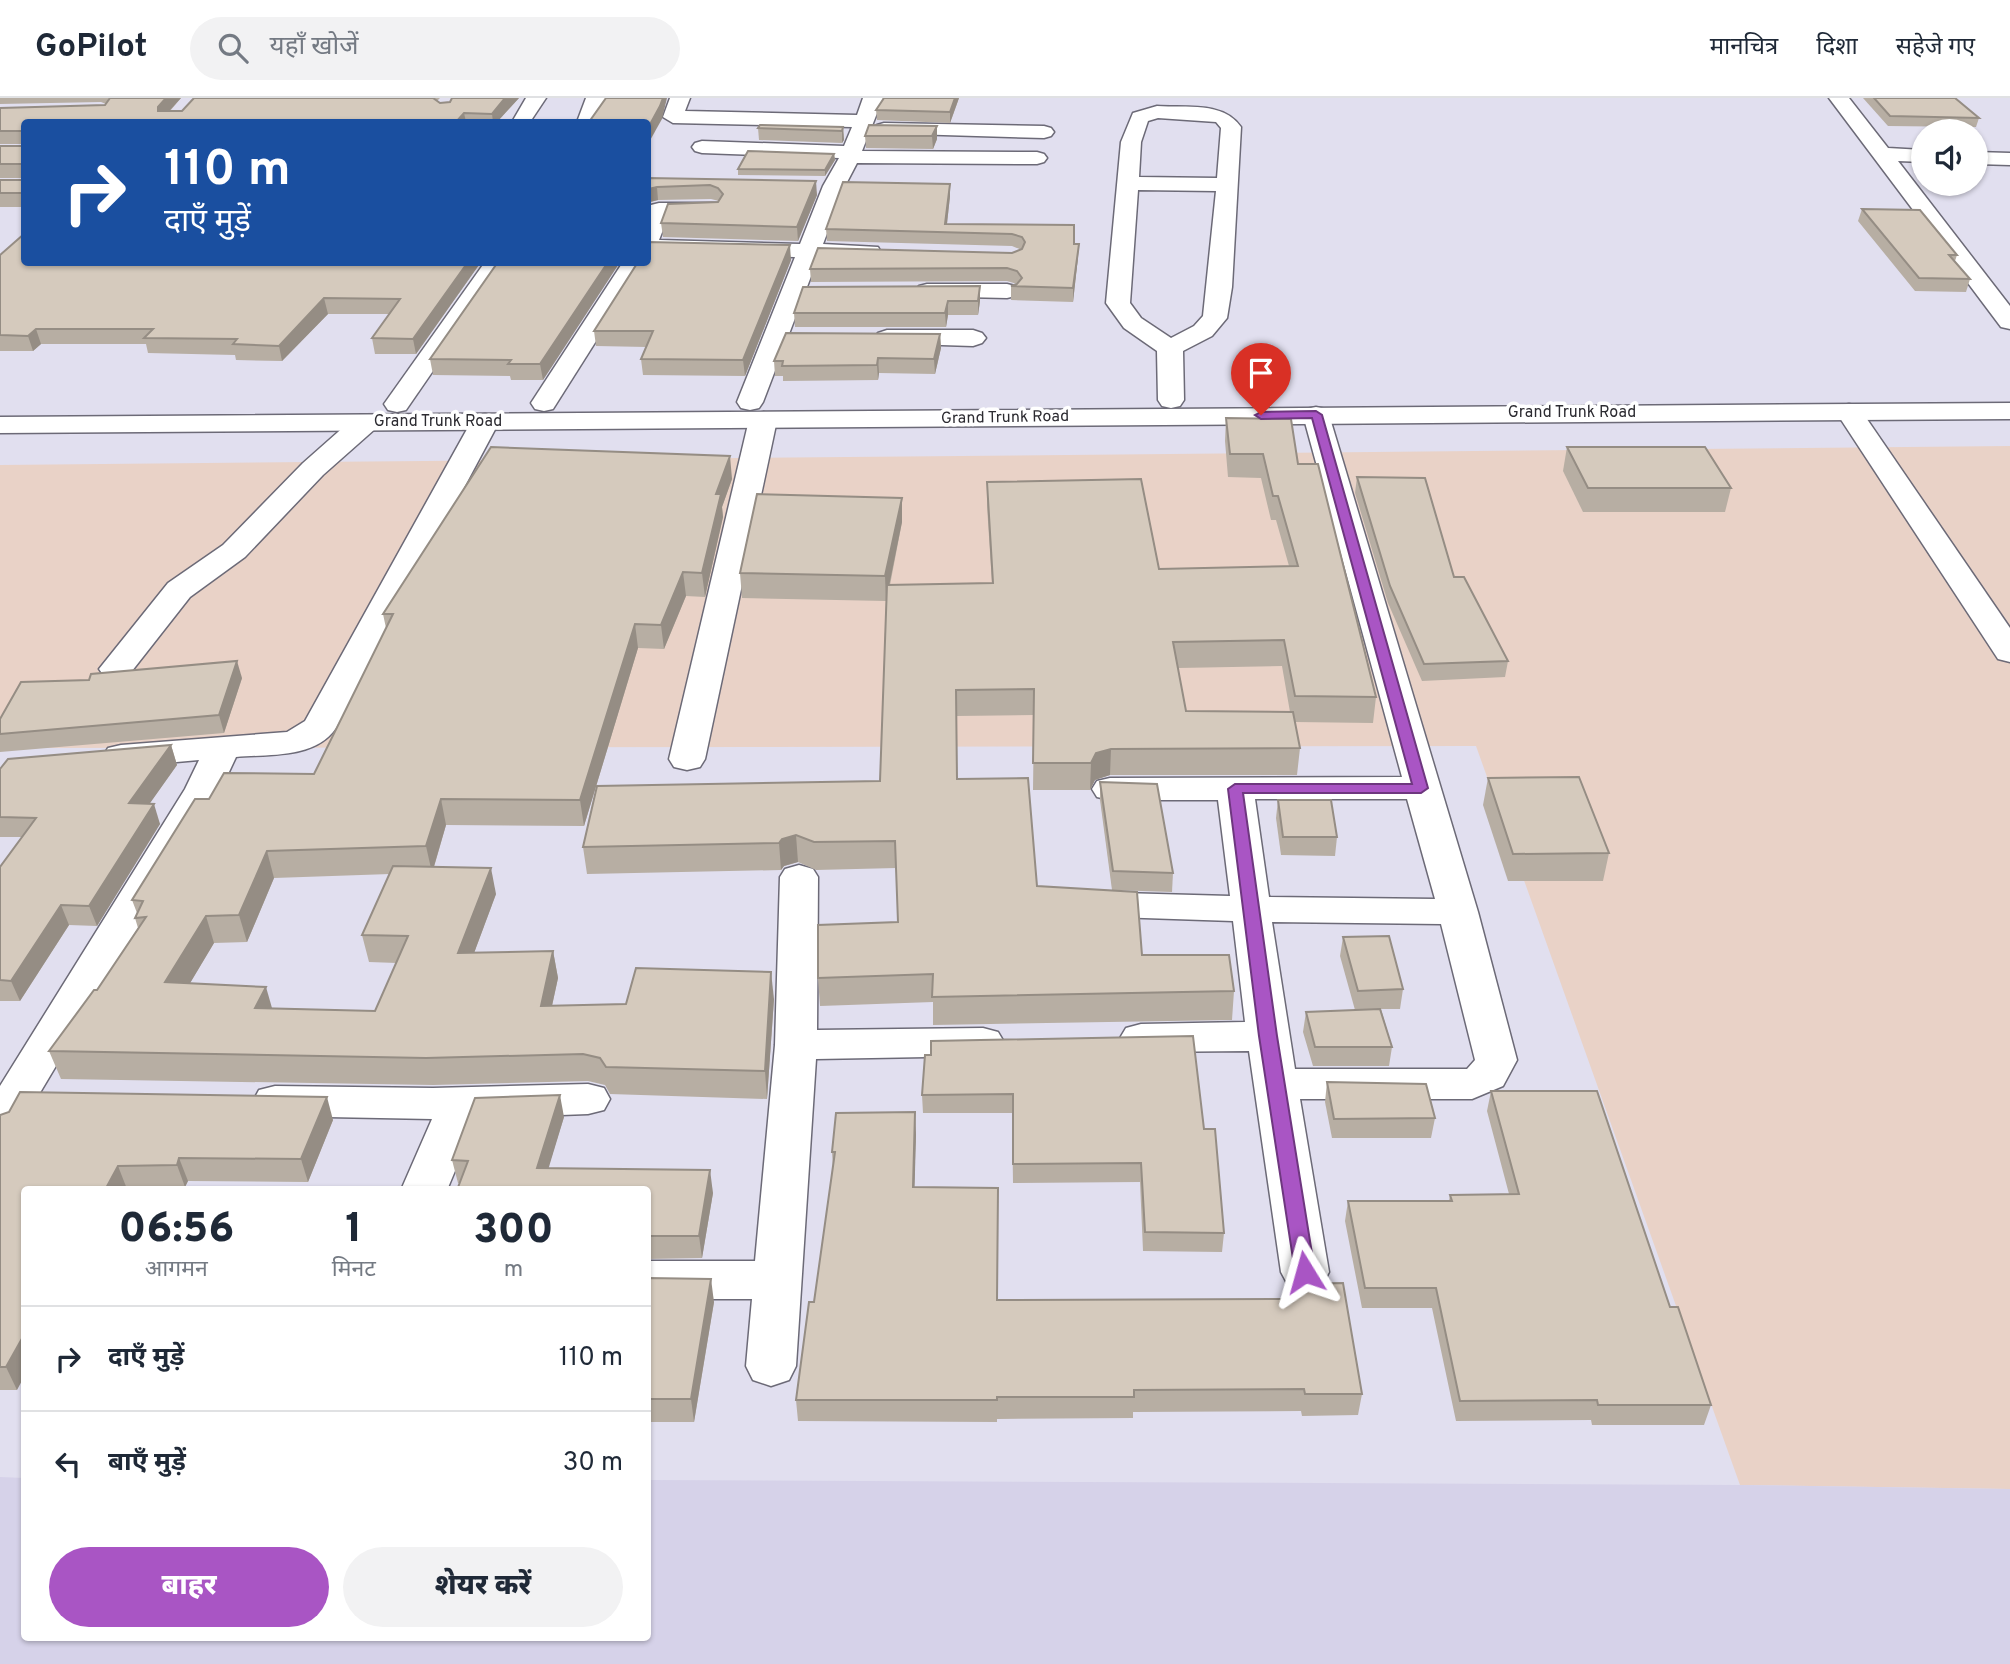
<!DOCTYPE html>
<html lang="hi">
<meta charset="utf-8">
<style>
body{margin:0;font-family:Overpass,"Noto Sans Devanagari",sans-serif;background:#f2f2f3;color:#1f2937;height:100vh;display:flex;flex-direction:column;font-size:26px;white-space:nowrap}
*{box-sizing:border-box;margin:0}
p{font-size:23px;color:#747a83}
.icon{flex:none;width:38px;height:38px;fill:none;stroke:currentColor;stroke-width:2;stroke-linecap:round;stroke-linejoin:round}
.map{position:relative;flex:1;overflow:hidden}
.side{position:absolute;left:21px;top:1088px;width:630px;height:455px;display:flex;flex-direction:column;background:#fff;border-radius:7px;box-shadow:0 2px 5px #0004}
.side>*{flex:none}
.hud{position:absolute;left:21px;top:21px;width:630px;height:147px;border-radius:7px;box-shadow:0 2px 5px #0004;background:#1a4fa0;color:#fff;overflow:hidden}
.fabs{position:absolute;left:1911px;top:21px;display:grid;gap:14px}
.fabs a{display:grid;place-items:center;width:77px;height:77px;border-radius:50%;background:#fff;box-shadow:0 2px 5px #0004;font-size:35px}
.pin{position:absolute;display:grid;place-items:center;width:60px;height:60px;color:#fff;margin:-72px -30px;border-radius:50% 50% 50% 0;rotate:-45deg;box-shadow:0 0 7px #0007}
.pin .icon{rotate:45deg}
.me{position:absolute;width:77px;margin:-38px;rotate:352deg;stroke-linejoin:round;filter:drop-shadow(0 0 5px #0008)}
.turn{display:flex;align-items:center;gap:24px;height:147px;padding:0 28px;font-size:32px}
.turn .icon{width:91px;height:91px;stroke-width:2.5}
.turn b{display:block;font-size:49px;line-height:60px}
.eta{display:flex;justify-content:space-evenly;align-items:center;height:119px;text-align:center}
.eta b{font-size:42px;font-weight:800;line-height:49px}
.cta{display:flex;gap:14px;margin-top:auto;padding:14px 28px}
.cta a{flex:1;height:80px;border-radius:42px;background:#a955c4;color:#fff;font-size:28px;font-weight:800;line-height:80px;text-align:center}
.cta a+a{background:#f2f2f3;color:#1f2937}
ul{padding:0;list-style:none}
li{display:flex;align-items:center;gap:21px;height:105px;padding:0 28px;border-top:2px solid #e0e1e3}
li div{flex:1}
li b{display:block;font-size:26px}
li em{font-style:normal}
header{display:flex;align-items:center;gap:42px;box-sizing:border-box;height:98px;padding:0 35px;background:#fff;border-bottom:2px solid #e0e1e3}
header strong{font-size:33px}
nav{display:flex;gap:38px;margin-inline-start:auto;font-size:24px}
.search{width:490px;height:63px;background:#f2f2f3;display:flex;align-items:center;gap:18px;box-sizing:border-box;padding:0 24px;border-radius:38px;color:#747a83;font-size:26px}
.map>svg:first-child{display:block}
.industrial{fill:#e9d2c7}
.built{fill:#d6d2e9}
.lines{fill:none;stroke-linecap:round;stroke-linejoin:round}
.minor-casing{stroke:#6c6a77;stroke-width:3}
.highway-casing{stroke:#6c6a77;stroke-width:3}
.minor{fill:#fff;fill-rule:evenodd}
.highway{fill:#fff;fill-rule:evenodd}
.wall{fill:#b7aea3;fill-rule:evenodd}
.shaded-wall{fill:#958d84}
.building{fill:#d5cabd;stroke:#958d84;stroke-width:2}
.route{fill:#a955c4;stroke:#6e377f;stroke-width:2}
.labels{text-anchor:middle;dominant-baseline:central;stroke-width:7;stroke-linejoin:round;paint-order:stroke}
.far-street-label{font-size:16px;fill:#2c2b31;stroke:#fff}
</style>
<header>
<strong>GoPilot</strong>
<div class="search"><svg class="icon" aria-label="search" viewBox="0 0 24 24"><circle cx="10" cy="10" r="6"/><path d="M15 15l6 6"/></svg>यहाँ खोजें</div>
<nav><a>मानचित्र</a><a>दिशा</a><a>सहेजे गए</a></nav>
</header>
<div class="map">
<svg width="2010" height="1566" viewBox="0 0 2010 1566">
<rect width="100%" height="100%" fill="#e1dfef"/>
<polygon class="industrial" points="2010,348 2010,1391 1740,1387 1476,648 0,650 0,367"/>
<polygon class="built" points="0,1379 24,1380 24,1540 648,1540 648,1382 1740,1387 2010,1391 2010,1566 0,1566"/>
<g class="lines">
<defs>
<g id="minor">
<polygon points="526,0 546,0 530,24 512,24"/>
<polygon points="586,0 606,0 596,24 577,24"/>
<polygon points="670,0 690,0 685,13 857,17 863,0 883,0 862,53 1037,54 1044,56 1047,60 1044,64 1037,66 857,65 845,88 823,146 878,149 881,154 878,159 870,161 818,160 763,304 759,310 750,312 741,310 737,304 795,159 648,156 648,114 651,107 659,105 718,105 726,107 729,112 726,117 718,119 668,119 659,142 800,146 823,88 839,60 702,55 695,53 692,49 695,45 702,43 844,48 852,29 673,25 663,19"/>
<polygon points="1829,0 1849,0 1888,50 1923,52 1923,64 1898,63 2010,208 2010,231 2001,229"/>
<path d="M1157,8C1186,10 1223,3 1241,29L1232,189L1227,220L1212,238L1183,253L1184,302L1180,308L1171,310L1162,308L1158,302L1157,253L1124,230L1106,205L1121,44L1133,15ZM1158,20L1216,24L1221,30L1217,80L1139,79L1141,44L1148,23ZM1138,92L1216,93L1203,218L1194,228L1171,240L1141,220L1130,205Z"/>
<polygon points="884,25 1044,28 1051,30 1054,34 1051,38 1044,40 877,35 874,31 877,27"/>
<polygon points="1976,54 2010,55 2010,67 1976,66"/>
<polygon points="485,164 508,164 406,312 397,314 388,312 384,306"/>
<polygon points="623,164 646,164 553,311 544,313 535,311 531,305"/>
<polygon points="927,186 1007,186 1015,188 1019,193 1015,198 1007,200 919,198 915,193 919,188"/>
<polygon points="887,232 973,232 982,235 986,240 982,245 973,248 878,245 874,240 878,235"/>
<polygon points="1849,306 1858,308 2010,530 2010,564 1998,561 1836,314 1840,308"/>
<path d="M1316,309L1326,311L1329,317L1478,814L1517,962L1503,988L1472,1001H1300L1329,1174L1322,1187L1305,1193L1288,1187L1281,1174L1249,953L1141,954L1126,950L1120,940L1126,930L1141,926L1245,924L1233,823L1085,818L1071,815L1065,806L1071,797L1085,794L1230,798L1218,702H1110L1097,699L1092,691L1097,683L1110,680L1402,679L1303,317L1306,311ZM1255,701H1407L1435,801L1269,799ZM1272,824L1441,826L1475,962L1467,971H1295Z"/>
<polygon points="763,314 773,316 777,322 705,661 700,669 687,672 674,669 669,661 749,322 753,316"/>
<path d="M485,316L495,318L499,324L336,630C315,661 269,656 236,659L221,691L16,1035L0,1040V988L185,691L199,662L121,669L108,666L103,658L108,650L121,647L287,634L305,623L471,324L475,318Z"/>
<polygon points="365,317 375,319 379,325 375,331 323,377 245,459 190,499 128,578 116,581 104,578 99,571 168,485 223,447 303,365 355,319"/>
<polygon points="799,767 813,771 818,779 817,932 983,930 998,934 1004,944 998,954 983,958 816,961 796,1268 789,1282 771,1288 753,1282 746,1268 752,1201 648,1201 648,1163 755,1163 775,947 780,779 785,771"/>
<polygon points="588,986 604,990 610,1001 604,1012 588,1016 477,1020 447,1092 401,1092 432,1021 275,1018 259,1014 253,1003 259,992 275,988 433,990"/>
</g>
<polygon id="highway" points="2010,305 2010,321 0,335 0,319"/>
</defs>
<use href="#minor" class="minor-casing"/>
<use href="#highway" class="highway-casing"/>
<use href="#minor" class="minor"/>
<use href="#highway" class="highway"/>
</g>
<g class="wall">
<polygon points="0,0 181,0 170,13 182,13 194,0 440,0 437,3 440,5 519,0 497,24 24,24 24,109 0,109 0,82 22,82 22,80 0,80 0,48 22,48 22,46 0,46 0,10 105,7 106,6 101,4 0,6"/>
<polygon points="884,0 959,0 950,25 877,22 876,12"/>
<polygon points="1863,0 1955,0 1979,20 1976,29 1888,28"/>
<polygon points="937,28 937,41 933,51 866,50 865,38"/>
<polygon points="843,29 844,42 842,45 759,42 758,30"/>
<polygon points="834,56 835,62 825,78 738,77 738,71"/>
<polygon points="648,80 817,97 798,143 663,139 661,125 718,104 719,103 711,101 658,102 650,104 648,108"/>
<polygon points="950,86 950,98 947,126 1074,127 1074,146 1078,159 1073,204 1011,202 1011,188 1017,186 1007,183 811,184 810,171 1012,155 1022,152 1012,148 827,143 826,131"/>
<polygon points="1862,111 1957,157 1955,163 1970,181 1966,194 1915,193 1858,123"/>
<polygon points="0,157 24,164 481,164 416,256 375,256 372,240 389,216 328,216 282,263 236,262 235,257 148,255 146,246 41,246 33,253 0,253"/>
<polygon points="791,162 745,278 643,277 641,261 647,249 596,248 594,233"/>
<polygon points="498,164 620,164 543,282 511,282 510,278 433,277 430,261"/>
<polygon points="980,188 980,203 978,217 948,217 946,229 795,229 794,215"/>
<polygon points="940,236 941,250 935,276 879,275 878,282 783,283 783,278 775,278 774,263"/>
<path d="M1226,320L1298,366L1376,599L1373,625L1295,624L1300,650L1297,677H1110L1095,682L1090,692H1033L1034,617L956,618L957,681L1037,788L1142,857L1234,893L1232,922L933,927V904L820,908L818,880L898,824L896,770L816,772L798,764L784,768L781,772L587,776L583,749L880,683L886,503L742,500L740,475L902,400V424L890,487L992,485L987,408V384L1159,471L1289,468L1276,422H1271L1261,380L1228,379L1225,343ZM1282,568L1290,614L1186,613L1178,570Z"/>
<polygon points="1567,349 1731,390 1725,414 1583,414 1563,373"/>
<polygon points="1357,379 1508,563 1505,579 1422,583 1388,505 1355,395"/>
<path d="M732,381L722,409L723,419L705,499L686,498L664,551L638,550L584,728L446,727L434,769L496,796L474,855L553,853L558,880L552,908L774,901L767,1001L610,996L605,987L588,983L433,987L61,981L49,953L97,892L138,830L135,820L137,815L132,802L209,701L314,676L386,530L383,516ZM390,776L362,837L369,864L397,865L375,913L272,910L190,885L214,845L247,844L274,780Z"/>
<polygon points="242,580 224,635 0,654 0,621"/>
<polygon points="171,647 177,667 149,706 160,726 97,828 69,827 20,903 0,903 0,769 22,739 0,739 0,671"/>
<polygon points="1488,680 1609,755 1603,783 1508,783 1483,707"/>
<polygon points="1100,684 1173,775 1172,794 1112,792 1100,702"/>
<polygon points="1278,702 1337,739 1335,758 1281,757 1276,720"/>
<polygon points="1343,839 1403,891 1400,911 1381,911 1392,949 1389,968 1313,968 1303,934 1306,914 1355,912 1340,858"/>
<polygon points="925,957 1204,1031 1224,1135 1222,1154 1143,1153 1140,1084 1013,1085 1012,1015 923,1015 922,997"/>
<polygon points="1327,984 1435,1020 1431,1040 1332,1040 1325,1004"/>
<polygon points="1491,993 1670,1209 1711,1307 1704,1327 1592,1327 1591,1322 1456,1323 1432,1210 1362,1210 1345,1123 1348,1103 1449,1103 1450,1097 1509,1096 1487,1013"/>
<polygon points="0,1017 333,1022 308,1084 188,1083 185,1089 127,1091 126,1092 24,1092 17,1292 0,1292"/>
<polygon points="564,1019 548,1070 713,1095 702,1160 648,1161 648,1092 458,1085 452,1062"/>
<polygon points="916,1036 914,1089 997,1202 1286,1201 1289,1186 1362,1296 1358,1317 1302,1318 1301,1313 1133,1314 1133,1320 997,1321 997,1324 798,1323 796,1302 814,1204 833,1070 832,1054"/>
<polygon points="648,1180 714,1204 694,1324 648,1324"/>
</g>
<g class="shaded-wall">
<polygon points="166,0 181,0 161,22 158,9"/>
<polygon points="505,0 519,0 497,24 493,24 492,16"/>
<polygon points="663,0 667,0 662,21 648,46 648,30"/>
<polygon points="955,0 959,0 950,25 950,14"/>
<polygon points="464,15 466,24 456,24"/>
<polygon points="937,28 937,41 933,51 932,38"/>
<polygon points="843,29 844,42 842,45 842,33"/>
<polygon points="834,56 835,62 825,78 825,72"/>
<polygon points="816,83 817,97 798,143 797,129"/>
<polygon points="950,86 950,98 946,134 945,126"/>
<polygon points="657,89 658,102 650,104 648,108 648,92 649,91"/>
<polygon points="1079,146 1078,159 1073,204 1073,190"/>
<polygon points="790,147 791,162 745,278 743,262"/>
<polygon points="468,164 481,164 416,256 413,241"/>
<polygon points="608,164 620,164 543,282 540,266"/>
<polygon points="980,188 980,203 978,217 978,203"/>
<polygon points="324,200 328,216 282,263 279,248"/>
<polygon points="948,203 948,217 946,229 945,215"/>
<polygon points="36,231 41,246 33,253 28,238"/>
<polygon points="940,236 941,250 935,276 934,261"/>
<polygon points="878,260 879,275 878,282 877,267"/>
<polygon points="730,358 732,381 722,409 723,419 705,499 702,475 716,396"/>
<polygon points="902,400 902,424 886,503 885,478"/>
<polygon points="683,474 686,498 664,551 661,527"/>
<polygon points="635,526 638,550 584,728 580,702"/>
<polygon points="237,563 242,580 224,635 219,617"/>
<polygon points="171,647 177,667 136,725 129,705"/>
<polygon points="1111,651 1110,677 1095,682 1090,692 1091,665 1096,655"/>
<polygon points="441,701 446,727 432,775 426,748"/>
<polygon points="154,706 160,726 97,828 89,808"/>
<polygon points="796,737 798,764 784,768 781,772 779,745 782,741"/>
<polygon points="267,753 274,780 247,844 239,817"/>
<polygon points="491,770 496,796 464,882 458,855"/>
<polygon points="61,807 69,827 20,903 11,883"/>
<polygon points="206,818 214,845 174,912 165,884"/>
<polygon points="553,853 558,880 546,935 541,908"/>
<polygon points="771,874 774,901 767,1001 765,973"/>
<polygon points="266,889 274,917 255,910"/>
<polygon points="560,997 564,1019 542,1092 537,1070"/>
<polygon points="327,999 333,1022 308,1084 301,1061"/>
<polygon points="915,1014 916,1036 914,1111 913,1089"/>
<polygon points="179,1060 188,1083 185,1089 177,1067"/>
<polygon points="118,1068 127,1091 126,1092 105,1092"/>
<polygon points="710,1072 713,1095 702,1160 699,1138"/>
<polygon points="711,1181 714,1204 694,1324 691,1301"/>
<polygon points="24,1237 24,1279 17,1292 6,1269"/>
</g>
<g class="building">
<polygon points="110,0 166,0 158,9 158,13 182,13 194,0 433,0 440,5 450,4 452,0 505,0 492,16 464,15 456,24 24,24 24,95 0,95 0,82 22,82 22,66 0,66 0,48 22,48 22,33 0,33 0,10 105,7"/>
<polygon points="606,0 663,0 660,8 648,30 648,24 589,24"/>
<polygon points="884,0 955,0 950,14 876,12"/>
<polygon points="1874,0 1955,0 1979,20 1890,18"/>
<polygon points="760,27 843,29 842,33 758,30"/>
<polygon points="869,27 937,28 932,38 865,38"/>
<polygon points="748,53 834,56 825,72 738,71"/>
<polygon points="648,80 816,83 797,129 661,125 668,106 718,104 723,96 718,90 710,87 657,89 649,91 648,92"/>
<polygon points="843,84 950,86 945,126 1074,127 1074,146 1079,146 1073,190 1011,188 1017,186 1022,180 1017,173 1007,170 810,171 818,150 1012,155 1022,151 1025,144 1022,139 1012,136 826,131"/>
<polygon points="1862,111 1920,112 1957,157 1949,157 1970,181 1919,180"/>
<polygon points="24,136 24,164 468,164 413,241 372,240 400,201 324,200 279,248 233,246 237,241 144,240 153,231 36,231 28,238 0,237 0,157"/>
<polygon points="648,144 790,147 743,262 641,261 653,233 594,233 638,164 648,164"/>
<polygon points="498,164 608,164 540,266 508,266 511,262 430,261"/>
<polygon points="980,188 978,203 948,203 945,215 794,215 803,189"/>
<polygon points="786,235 940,236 934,261 878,260 877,267 782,268 783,263 774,263"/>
<polygon points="1226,320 1291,321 1298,366 1318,366 1376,599 1295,598 1284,542 1173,544 1186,613 1293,614 1300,650 1111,651 1096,655 1091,665 1033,665 1034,591 956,592 957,681 1028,680 1037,788 1137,794 1142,857 1229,857 1234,893 932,899 933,876 818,880 818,827 898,824 895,743 814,744 796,737 782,741 779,745 583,749 597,688 880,683 887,487 993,485 987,384 1141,381 1159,471 1298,468 1278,398 1273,398 1263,356 1230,356"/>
<polygon points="491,349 730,358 716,396 721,396 702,475 683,474 661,527 635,526 580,702 441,701 426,748 267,753 239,817 206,818 165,884 266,889 255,910 375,913 408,838 362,837 393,768 491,770 458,855 553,853 541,908 626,906 636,870 771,874 765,973 606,969 600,960 583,956 426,960 49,953 94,892 97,892 146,819 135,820 143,803 132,802 195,701 209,701 224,675 314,676 393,516 383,516"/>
<polygon points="1567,349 1705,349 1731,390 1588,390"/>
<polygon points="1357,379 1425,380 1454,479 1464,479 1508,563 1424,566 1390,488"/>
<polygon points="757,396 902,400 885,478 740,475"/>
<polygon points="237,563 219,617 0,636 0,621 21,584 89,582 91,576"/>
<polygon points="171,647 129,705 154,706 89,808 61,807 11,883 0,882 0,769 36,720 0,719 0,671 8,661"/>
<polygon points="1579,679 1609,755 1513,756 1488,680"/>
<polygon points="1100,684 1157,686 1173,775 1113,773"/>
<polygon points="1278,702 1331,702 1337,739 1283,739"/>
<polygon points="1389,838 1403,891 1358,893 1343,839"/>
<polygon points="1380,911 1392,949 1315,949 1306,914"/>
<polygon points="1193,938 1204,1031 1215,1031 1224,1135 1145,1134 1141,1065 1013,1066 1013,996 922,997 925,957 931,957 931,943"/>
<polygon points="1327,984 1426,986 1435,1020 1334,1021"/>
<polygon points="1491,993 1597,993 1670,1209 1678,1209 1711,1307 1598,1307 1597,1302 1460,1303 1436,1190 1365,1190 1348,1103 1452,1103 1450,1097 1519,1096"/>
<polygon points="20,994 327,999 301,1061 179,1060 177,1067 118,1068 105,1092 24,1092 24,1237 6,1269 0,1269 0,1017 9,1014"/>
<polygon points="560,997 537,1070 710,1072 699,1138 648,1138 648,1092 457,1092 468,1063 452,1062 475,1000"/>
<polygon points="915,1014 913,1089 998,1090 997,1202 1291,1201 1289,1186 1343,1185 1362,1296 1305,1296 1304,1291 1134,1292 1134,1299 997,1299 997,1302 796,1302 809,1204 814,1204 835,1054 832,1054 836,1015"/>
<polygon points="648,1180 711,1181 691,1301 648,1301"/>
</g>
<polygon class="route" points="1316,313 1322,317 1428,690 1421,695 1243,695 1277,938 1315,1174 1312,1180 1305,1182 1298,1180 1295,1174 1259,938 1228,691 1235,686 1412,686 1312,320 1261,321 1255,317 1261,314"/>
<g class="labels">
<g class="far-street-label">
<text x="1572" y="315">Grand Trunk Road</text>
<text transform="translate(1005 320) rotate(-1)">Grand Trunk Road</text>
<text x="438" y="324">Grand Trunk Road</text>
</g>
</g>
</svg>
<div class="fabs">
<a><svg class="icon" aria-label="sound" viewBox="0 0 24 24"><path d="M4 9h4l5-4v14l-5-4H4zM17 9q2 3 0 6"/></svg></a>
</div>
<div class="pin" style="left:1261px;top:317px;background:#d93025"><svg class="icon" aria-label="arrive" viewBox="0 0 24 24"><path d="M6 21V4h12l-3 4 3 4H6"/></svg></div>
<svg class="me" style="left:1305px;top:1174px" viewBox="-20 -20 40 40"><path d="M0-17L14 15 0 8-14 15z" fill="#a955c4" stroke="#fff" stroke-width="4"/></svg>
<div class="hud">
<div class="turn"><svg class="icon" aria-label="right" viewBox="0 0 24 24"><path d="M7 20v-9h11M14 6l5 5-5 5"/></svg><div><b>110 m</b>दाएँ मुड़ें</div></div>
</div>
<section class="side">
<div class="eta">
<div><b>06:56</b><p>आगमन</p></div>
<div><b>1</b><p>मिनट</p></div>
<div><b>300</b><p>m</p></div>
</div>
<ul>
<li><svg class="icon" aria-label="right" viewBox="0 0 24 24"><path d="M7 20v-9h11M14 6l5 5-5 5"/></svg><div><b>दाएँ मुड़ें</b></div><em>110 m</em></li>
<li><svg class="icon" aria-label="left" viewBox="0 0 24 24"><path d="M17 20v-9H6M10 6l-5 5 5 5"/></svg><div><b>बाएँ मुड़ें</b></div><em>30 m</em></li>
</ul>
<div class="cta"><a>बाहर</a><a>शेयर करें</a></div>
</section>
</div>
